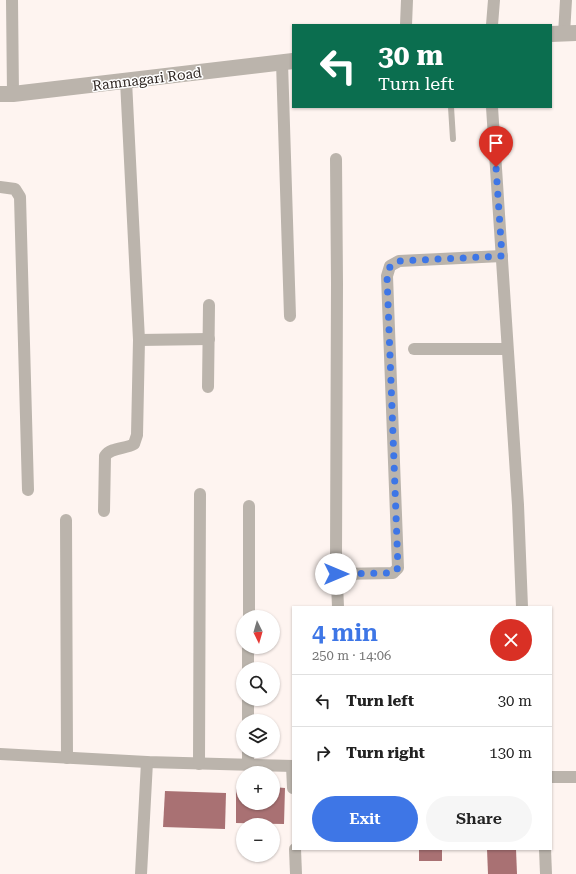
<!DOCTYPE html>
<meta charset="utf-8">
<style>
body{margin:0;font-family:"Roboto Serif",serif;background:#f6f6f6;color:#222;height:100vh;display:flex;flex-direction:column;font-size:15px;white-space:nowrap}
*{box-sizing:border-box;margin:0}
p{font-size:13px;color:#767676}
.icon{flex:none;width:22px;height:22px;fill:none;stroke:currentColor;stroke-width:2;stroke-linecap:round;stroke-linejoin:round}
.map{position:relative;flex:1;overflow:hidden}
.side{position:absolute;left:292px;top:606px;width:260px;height:244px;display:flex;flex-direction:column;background:#fff;border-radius:0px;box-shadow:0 1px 3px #0004}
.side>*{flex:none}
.banner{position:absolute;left:292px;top:24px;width:260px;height:84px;border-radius:0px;box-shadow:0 1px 3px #0004;background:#0b6e4f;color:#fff;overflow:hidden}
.needle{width:26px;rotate:175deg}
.fabs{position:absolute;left:236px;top:610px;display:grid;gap:8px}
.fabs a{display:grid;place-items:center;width:44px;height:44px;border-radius:50%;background:#fff;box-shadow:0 1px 3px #0004;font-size:20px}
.pin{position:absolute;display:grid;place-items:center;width:34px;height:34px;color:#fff;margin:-41px -17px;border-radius:50% 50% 50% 0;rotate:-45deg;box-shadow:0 0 4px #0007}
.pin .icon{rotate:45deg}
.me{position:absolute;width:44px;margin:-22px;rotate:90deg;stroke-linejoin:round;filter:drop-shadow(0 0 3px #0008)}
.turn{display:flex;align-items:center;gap:14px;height:84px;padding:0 20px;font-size:18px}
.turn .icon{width:52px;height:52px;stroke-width:2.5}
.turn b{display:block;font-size:28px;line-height:34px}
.round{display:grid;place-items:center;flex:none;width:42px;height:42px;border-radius:21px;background:#f6f6f6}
.summary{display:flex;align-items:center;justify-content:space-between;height:68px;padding:0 20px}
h1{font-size:24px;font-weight:600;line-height:30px;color:#3e76e6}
.primary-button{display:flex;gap:8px;margin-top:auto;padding:8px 20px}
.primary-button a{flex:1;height:46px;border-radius:24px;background:#3e76e6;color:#fff;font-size:16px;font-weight:600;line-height:46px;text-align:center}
.primary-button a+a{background:#f6f6f6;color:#222}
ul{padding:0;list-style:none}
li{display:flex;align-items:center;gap:12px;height:52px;padding:0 20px;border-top:1px solid #e0e0e0}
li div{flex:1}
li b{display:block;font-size:15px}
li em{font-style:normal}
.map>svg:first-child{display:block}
.building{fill:#a97173}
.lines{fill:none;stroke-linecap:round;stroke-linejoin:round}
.service{stroke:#bbb4ac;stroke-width:6}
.minor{stroke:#bbb4ac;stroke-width:12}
.tertiary{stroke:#bbb4ac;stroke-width:16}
.route{stroke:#3e76e6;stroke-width:7;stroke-dasharray:0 12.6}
.labels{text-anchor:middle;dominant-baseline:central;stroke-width:3;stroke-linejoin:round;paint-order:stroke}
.street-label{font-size:14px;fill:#302824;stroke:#fff}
</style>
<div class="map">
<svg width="576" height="874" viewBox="0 0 576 874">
<rect width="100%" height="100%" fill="#fef4f0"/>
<g class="building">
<polygon points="236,787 243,787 243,803 273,803 273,787 285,788 284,824 236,823"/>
<polygon points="165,791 226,793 225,829 163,827"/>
<rect x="419" y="849" width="23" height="12"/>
<polygon points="487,849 516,849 517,874 488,874"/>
</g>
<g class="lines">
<polyline class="service" points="451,107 453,139"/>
<g class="minor">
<polyline points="12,0 13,94"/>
<polyline points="406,25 407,0"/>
<polyline points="492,25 494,0"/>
<polyline points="564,34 566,0"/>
<polyline points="282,62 290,316"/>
<polyline points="492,107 518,505 522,607"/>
<polyline points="336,159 337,283 336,560 338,607"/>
<polyline points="0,187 15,189 20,197 28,490"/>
<polyline points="139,340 209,339"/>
<polyline points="414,349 507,349"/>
<polyline points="208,387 209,305"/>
<path d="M104,511L105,456C111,447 126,449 134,444L137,435L139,340L126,81"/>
<polyline points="66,520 67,758"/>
<polyline points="337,574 393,573 398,568 387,276 390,266 399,261 502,256"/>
<polyline points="249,617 249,506"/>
<polyline points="248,669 248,647"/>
<polyline points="248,721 248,699"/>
<polyline points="0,754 147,762 293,766"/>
<polyline points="199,764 200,494"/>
<polyline points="248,765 248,751"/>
<polyline points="292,766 293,788"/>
<polyline points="551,777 576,777"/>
<polyline points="295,849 296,874"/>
<polyline points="545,849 546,874"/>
<polyline points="141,874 147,762"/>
</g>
<g class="tertiary">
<polyline points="551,34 576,33"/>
<polyline points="0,94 13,94 293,61"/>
</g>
</g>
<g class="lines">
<path class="route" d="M336,574L393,573L398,568L387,276C388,268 391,264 399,261L502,256L496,167"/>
</g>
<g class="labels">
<g class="street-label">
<text transform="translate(147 79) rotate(-7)">Ramnagari Road</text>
</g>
</g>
</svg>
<div class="fabs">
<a><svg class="needle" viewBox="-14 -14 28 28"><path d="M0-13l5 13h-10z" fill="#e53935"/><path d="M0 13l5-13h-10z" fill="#767676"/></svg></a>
<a><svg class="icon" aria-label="search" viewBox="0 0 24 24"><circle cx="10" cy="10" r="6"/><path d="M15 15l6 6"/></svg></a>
<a><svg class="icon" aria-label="layers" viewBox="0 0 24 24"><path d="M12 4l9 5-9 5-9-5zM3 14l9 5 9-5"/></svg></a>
<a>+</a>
<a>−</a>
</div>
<div class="pin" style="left:496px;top:167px;background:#d93025"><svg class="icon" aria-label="arrive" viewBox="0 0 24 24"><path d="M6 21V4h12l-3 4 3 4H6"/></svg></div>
<svg class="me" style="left:336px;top:574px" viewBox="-20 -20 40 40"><circle r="19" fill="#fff"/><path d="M0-13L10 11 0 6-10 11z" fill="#3e76e6"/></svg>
<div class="banner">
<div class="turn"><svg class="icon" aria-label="left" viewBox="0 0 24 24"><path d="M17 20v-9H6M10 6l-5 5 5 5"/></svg><div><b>30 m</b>Turn left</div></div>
</div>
<section class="side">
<div class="summary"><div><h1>4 min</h1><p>250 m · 14:06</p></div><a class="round" style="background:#d93025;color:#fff"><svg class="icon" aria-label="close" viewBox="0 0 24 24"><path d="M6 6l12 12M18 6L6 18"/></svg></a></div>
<ul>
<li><svg class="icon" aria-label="left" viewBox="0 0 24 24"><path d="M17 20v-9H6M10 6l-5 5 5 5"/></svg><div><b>Turn left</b></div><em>30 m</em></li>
<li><svg class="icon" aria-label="right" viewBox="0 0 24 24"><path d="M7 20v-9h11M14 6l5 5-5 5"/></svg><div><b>Turn right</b></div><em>130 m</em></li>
</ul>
<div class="primary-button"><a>Exit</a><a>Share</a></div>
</section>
</div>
